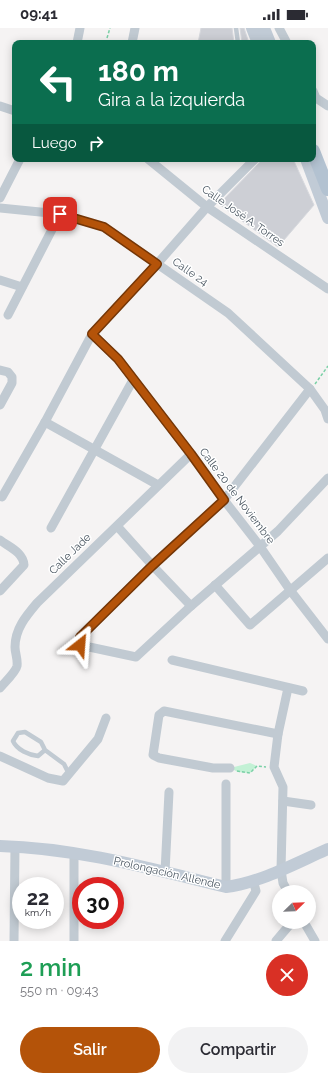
<!DOCTYPE html>
<html lang="es">
<meta charset="utf-8">
<style>
body{margin:0;font-family:Raleway,sans-serif;background:#f2f2f3;color:#2b2b33;height:100vh;display:flex;flex-direction:column;font-size:15px;white-space:nowrap}
*{box-sizing:border-box;margin:0}
p{font-size:13px;color:#7c7c81}
.icon{flex:none;width:22px;height:22px;fill:none;stroke:currentColor;stroke-width:2;stroke-linecap:round;stroke-linejoin:round}
.map{position:relative;height:913px;overflow:hidden}
.panel{display:flex;flex-direction:column;background:#fff;flex:1}
.panel>*{flex:none}
.guide{position:absolute;left:12px;top:12px;width:304px;height:122px;border-radius:8px;box-shadow:0 2px 10px #0003;background:#0b6e4f;color:#fff;overflow:hidden}
.needle{width:26px;rotate:67deg}
.tools{position:absolute;left:272px;top:857px;display:grid;gap:8px}
.tools a{display:grid;place-items:center;width:44px;height:44px;border-radius:50%;background:#fff;box-shadow:0 2px 10px #0003;font-size:20px}
.speed{position:absolute;left:12px;top:849px;display:flex;gap:8px;font-size:20px;font-weight:700;text-align:center}
.speed>*{display:grid;place-content:center;width:52px;height:52px;border-radius:50%;background:#fff;box-shadow:0 2px 10px #0003;line-height:1}
.speed small{font-size:10px;font-weight:400}
.speed .limit{border:6px solid #d22;background:#fff;color:#111}
.pin{position:absolute;display:grid;place-items:center;width:34px;height:34px;color:#fff;margin:-17px;border-radius:8px;box-shadow:0 2px 6px #0006}
.me{position:absolute;width:44px;margin:-22px;rotate:28deg;stroke-linejoin:round;filter:drop-shadow(0 0 3px #0008)}
.turn{display:flex;align-items:center;gap:14px;height:84px;padding:0 20px;font-size:18px}
.turn .icon{width:52px;height:52px;stroke-width:2.5}
.turn b{display:block;font-size:28px;line-height:34px}
.then{display:flex;align-items:center;height:38px;padding:0 20px;background:#0003;gap:8px;font-size:15px}
.round{display:grid;place-items:center;flex:none;width:42px;height:42px;border-radius:21px;background:#f2f2f3}
.headline{display:flex;align-items:center;justify-content:space-between;height:68px;padding:0 20px}
h1{font-size:24px;font-weight:600;line-height:30px;color:#1e9e55}
.action{display:flex;gap:8px;margin-top:auto;padding:8px 20px}
.action a{flex:1;height:46px;border-radius:24px;background:#b45309;color:#fff;font-size:16px;font-weight:600;line-height:46px;text-align:center}
.action a+a{background:#f2f2f3;color:#2b2b33}
.status{display:flex;justify-content:space-between;align-items:center;height:28px;padding:0 20px;background:#fff;direction:ltr}
.status svg{height:11px;fill:currentColor}
.map>svg:first-child{display:block}
.green{fill:#c3f1d5}
.building{fill:#cdcfd5;stroke:#d7d9de}
.lines{fill:none;stroke-linecap:round;stroke-linejoin:round}
.path{stroke:#7ad0a6;stroke-width:1.5;stroke-dasharray:3 2;stroke-linecap:butt}
.lane{stroke:#c1cad2;stroke-width:4.5}
.street{stroke:#c1cad2;stroke-width:9}
.secondary{stroke:#c1cbd6;stroke-width:12}
.primary{stroke:#b3c2d1;stroke-width:14}
.route-casing{stroke:#753606;stroke-width:10}
.route{stroke:#b45309;stroke-width:7}
.labels{text-anchor:middle;dominant-baseline:central;stroke-width:3;stroke-linejoin:round;paint-order:stroke}
.street-label{font-size:11px;fill:#4a5661;stroke:#fff}
</style>
<div class="status"><b>09:41</b><svg viewBox="0 0 49 12"><path d="M0 12V9h3v3zM5 12V6h3v6zM10 12V3h3v9zM15 12V0h3v12zM26 1h20v11H26zM47 4h2v5h-2z"/></svg></div>
<div class="map">
<svg width="328" height="913" viewBox="0 0 328 913">
<rect width="100%" height="100%" fill="#f5f3f3"/>
<polygon class="green" points="250,735 257,738 250,745 238,744 230,740"/>
<g class="building">
<polygon points="201,0 232,0 234,15 198,15"/>
<polygon points="240,0 244,0 249,15 242,15"/>
<polygon points="261,131 293,131 314,177 278,219 219,176 259,135"/>
</g>
<g class="lines">
<g class="path">
<polyline points="107,10 110,0"/>
<polyline points="315,356 328,338"/>
<polyline points="237,743 250,745 257,738 266,739"/>
</g>
<g class="lane">
<polyline points="236,0 238,15"/>
<path d="M45,722L38,728C29,727 17,722 13,713L18,705L25,704L41,714L45,722L64,736L69,746"/>
</g>
<g class="street">
<polyline points="279,0 287,15"/>
<polyline points="77,15 80,0"/>
<polyline points="132,15 135,0"/>
<polyline points="313,63 316,70 328,78"/>
<polyline points="0,78 15,83"/>
<polyline points="148,131 207,179 328,261"/>
<polyline points="0,170 20,131"/>
<polyline points="0,180 60,186 104,199 228,285 310,361 325,382 328,391"/>
<polyline points="0,252 22,259"/>
<polyline points="8,287 60,186"/>
<polyline points="92,306 118,331 191,426 224,472 259,517 290,562 328,611"/>
<polyline points="0,342 8,344 12,349 12,355 0,377"/>
<polyline points="310,361 224,472 152,537 80,609 80,617 136,629 191,578 278,503 328,450"/>
<polyline points="45,394 158,457"/>
<polyline points="2,469 45,394 92,306 157,236 207,179 255,131"/>
<polyline points="117,498 152,537 191,578"/>
<polyline points="51,500 133,352"/>
<path d="M0,512C9,519 23,524 24,537L0,563"/>
<polyline points="215,557 250,597 328,530"/>
<polyline points="172,632 303,663"/>
<path d="M0,660C4,655 16,644 17,638C18,631 15,625 15,619C15,601 26,588 37,575L191,426"/>
<polyline points="0,728 48,750 63,753 98,711 106,690"/>
<polyline points="230,740 213,740 159,730 153,727 159,687 164,683 278,706"/>
<polyline points="226,756 226,859"/>
<polyline points="283,773 311,777"/>
<polyline points="74,826 74,913"/>
<polyline points="165,844 169,764"/>
<polyline points="288,864 283,855 281,842 283,759 274,739 278,706 288,660"/>
<polyline points="304,894 315,913"/>
<polyline points="14,913 15,818"/>
<polyline points="225,913 256,863 253,852"/>
<polyline points="276,913 292,894"/>
</g>
<g class="secondary">
<polyline points="252,0 258,15"/>
<polyline points="264,0 270,15"/>
<polyline points="306,131 328,190"/>
<path d="M0,818C77,820 152,841 226,859C262,854 296,835 328,821"/>
</g>
<polyline class="primary" points="313,123 328,161"/>
</g>
<g class="lines">
<defs>
<polyline id="route" points="60,186 104,199 157,236 92,306 118,331 191,426 224,472 152,538 80,609 80,617"/>
</defs>
<use href="#route" class="route-casing"/>
<use href="#route" class="route"/>
</g>
<g class="labels">
<g class="street-label">
<text transform="translate(243 188) rotate(35)">Calle José A. Torres</text>
<text transform="translate(190 244) rotate(35)">Calle 24</text>
<text transform="translate(237 468) rotate(53)">Calle 20 de Noviembre</text>
<text transform="translate(70 526) rotate(-44)">Calle Jade</text>
<text transform="translate(167 845) rotate(13)">Prolongación Allende</text>
</g>
</g>
</svg>
<div class="tools">
<a><svg class="needle" viewBox="-14 -14 28 28"><path d="M0-13l5 13h-10z" fill="#e53935"/><path d="M0 13l5-13h-10z" fill="#7c7c81"/></svg></a>
</div>
<div class="speed"><div>22<small>km/h</small></div><div class="limit">30</div></div>
<div class="pin" style="left:60px;top:186px;background:#d93025"><svg class="icon" aria-label="arrive" viewBox="0 0 24 24"><path d="M6 21V4h12l-3 4 3 4H6"/></svg></div>
<svg class="me" style="left:80px;top:617px" viewBox="-20 -20 40 40"><path d="M0-17L14 15 0 8-14 15z" fill="#b45309" stroke="#fff" stroke-width="4"/></svg>
<div class="guide">
<div class="turn"><svg class="icon" aria-label="left" viewBox="0 0 24 24"><path d="M17 20v-9H6M10 6l-5 5 5 5"/></svg><div><b>180 m</b>Gira a la izquierda</div></div>
<div class="then">Luego<svg class="icon" aria-label="right" viewBox="0 0 24 24"><path d="M7 20v-9h11M14 6l5 5-5 5"/></svg></div>
</div>
</div>
<section class="panel">
<div class="headline"><div><h1>2 min</h1><p>550 m · 09:43</p></div><a class="round" style="background:#d93025;color:#fff"><svg class="icon" aria-label="close" viewBox="0 0 24 24"><path d="M6 6l12 12M18 6L6 18"/></svg></a></div>
<div class="action"><a>Salir</a><a>Compartir</a></div>
</section>
